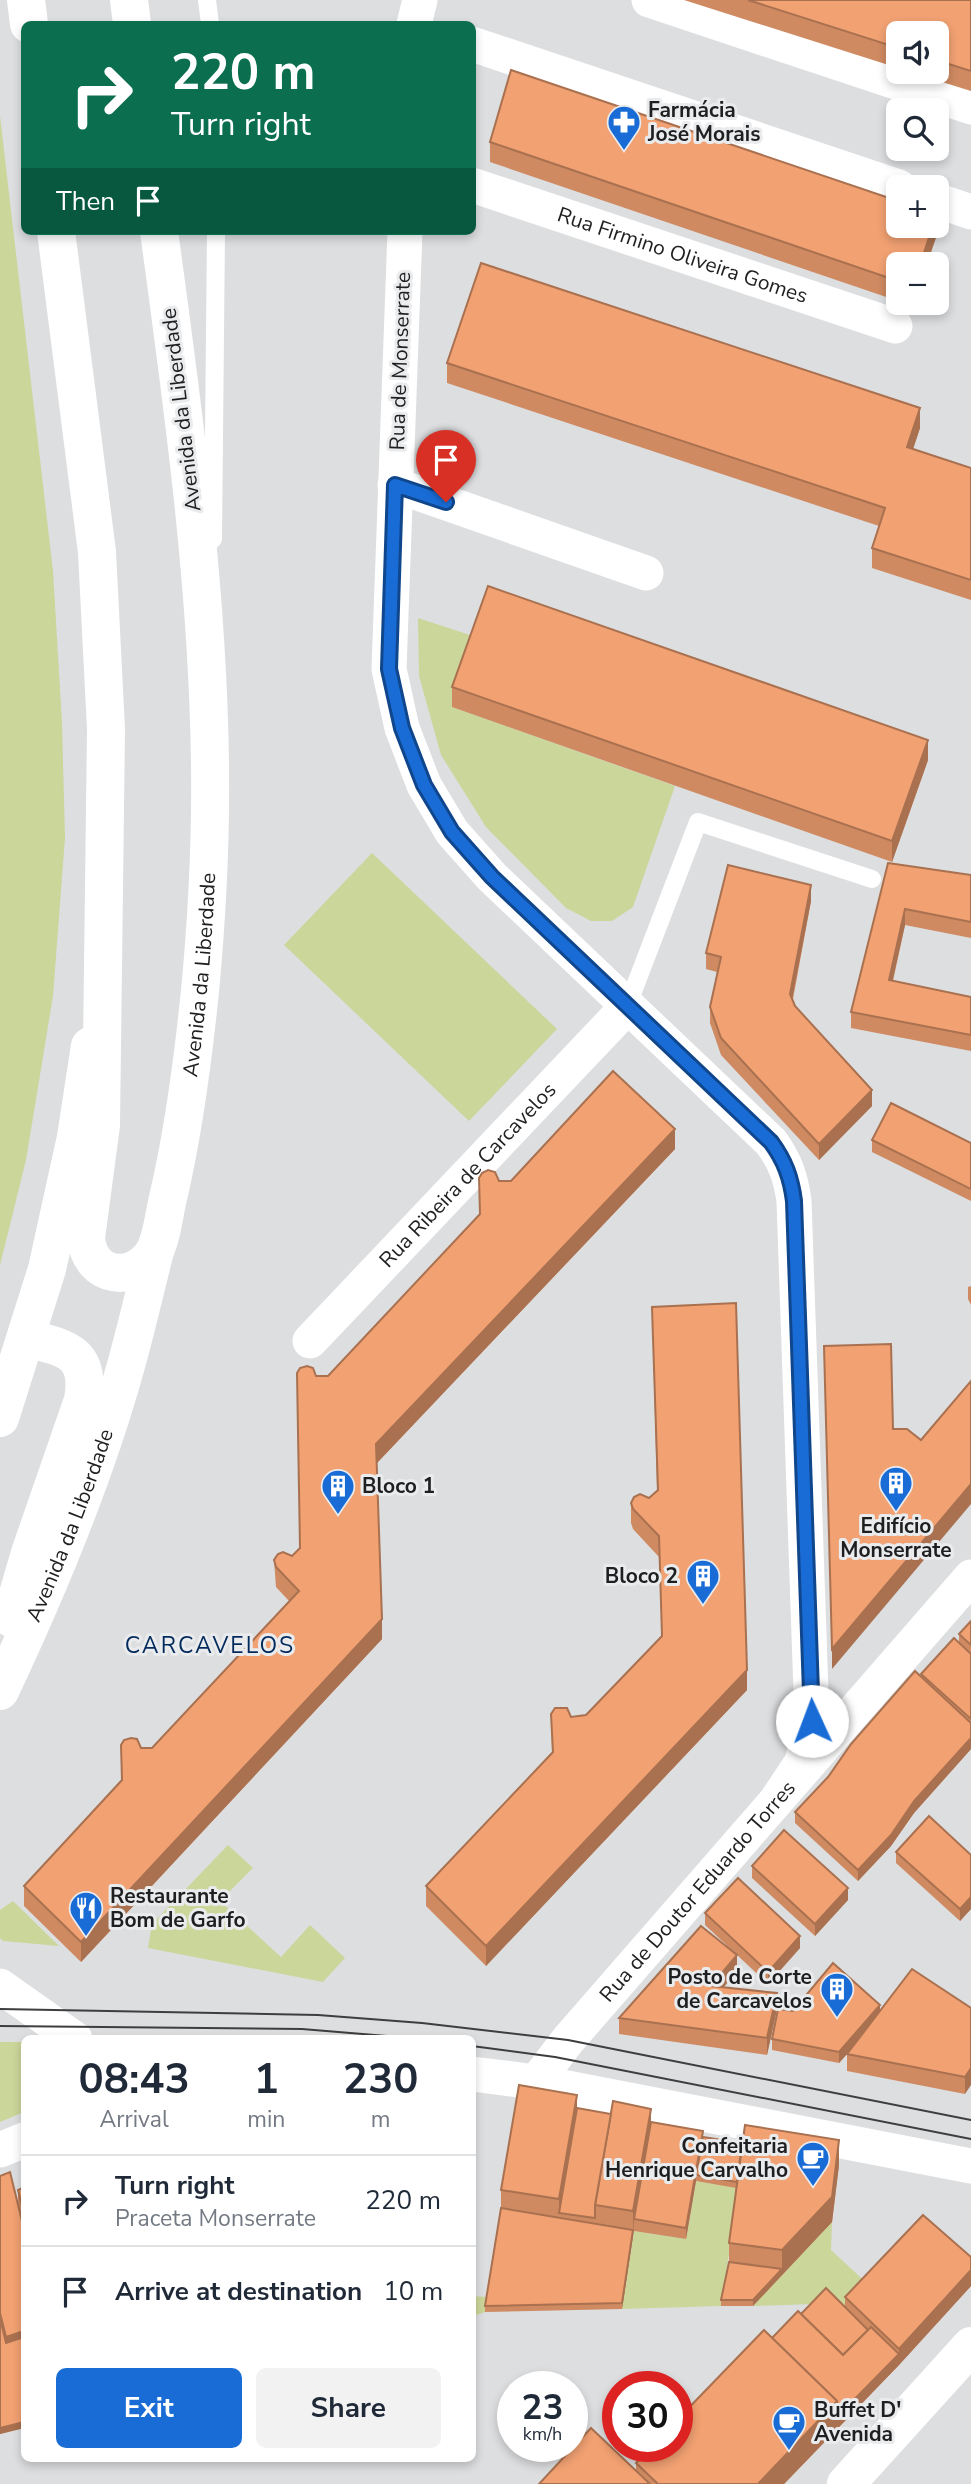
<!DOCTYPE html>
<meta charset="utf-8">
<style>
body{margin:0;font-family:"Nunito Sans",sans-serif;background:#f2f2f3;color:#1f2937;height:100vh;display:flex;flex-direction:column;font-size:26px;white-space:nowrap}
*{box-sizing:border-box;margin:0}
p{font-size:23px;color:#747a83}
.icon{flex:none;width:38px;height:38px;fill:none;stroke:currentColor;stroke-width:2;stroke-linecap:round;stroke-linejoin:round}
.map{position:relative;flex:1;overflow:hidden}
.sheet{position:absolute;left:21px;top:2035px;width:455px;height:427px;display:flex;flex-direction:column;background:#fff;border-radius:10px;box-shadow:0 4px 10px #0003}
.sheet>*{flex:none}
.hud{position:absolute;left:21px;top:21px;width:455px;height:214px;border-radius:10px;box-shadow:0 4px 10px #0003;background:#0b6e4f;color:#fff;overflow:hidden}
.buttons{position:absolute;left:886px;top:21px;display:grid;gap:14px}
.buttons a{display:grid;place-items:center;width:63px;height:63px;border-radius:10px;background:#fff;box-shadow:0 4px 10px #0003;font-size:35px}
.speed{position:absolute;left:497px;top:2371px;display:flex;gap:14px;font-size:35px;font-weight:700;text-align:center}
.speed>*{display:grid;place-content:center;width:91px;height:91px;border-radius:50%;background:#fff;box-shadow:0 4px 10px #0003;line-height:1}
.speed small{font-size:18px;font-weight:400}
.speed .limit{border:10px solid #d22;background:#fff;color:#111}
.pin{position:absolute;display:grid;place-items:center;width:60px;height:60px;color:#fff;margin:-72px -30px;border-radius:50% 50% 50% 0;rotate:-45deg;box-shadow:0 0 7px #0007}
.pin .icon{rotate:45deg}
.me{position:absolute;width:77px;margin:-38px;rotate:358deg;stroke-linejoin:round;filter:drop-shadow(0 0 5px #0008)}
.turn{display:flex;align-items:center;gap:24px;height:147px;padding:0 35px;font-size:32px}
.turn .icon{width:91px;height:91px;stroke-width:2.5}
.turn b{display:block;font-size:49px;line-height:60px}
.then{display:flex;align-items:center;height:66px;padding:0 35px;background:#0003;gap:14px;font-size:26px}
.eta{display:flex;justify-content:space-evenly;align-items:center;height:119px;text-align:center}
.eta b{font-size:42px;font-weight:700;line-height:49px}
.action{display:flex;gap:14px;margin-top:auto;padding:14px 35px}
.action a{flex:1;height:80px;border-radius:10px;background:#196cd6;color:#fff;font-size:28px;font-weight:700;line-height:80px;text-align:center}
.action a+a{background:#f2f2f3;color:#1f2937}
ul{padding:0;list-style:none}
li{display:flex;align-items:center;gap:21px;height:91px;padding:0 35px;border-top:2px solid #e0e1e3}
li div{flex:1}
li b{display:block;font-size:26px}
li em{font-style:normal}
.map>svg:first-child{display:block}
.green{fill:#cbd69a}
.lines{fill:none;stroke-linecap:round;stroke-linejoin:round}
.lane{stroke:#fff;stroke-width:18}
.street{stroke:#fff;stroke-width:35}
.secondary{stroke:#fff;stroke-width:38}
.highway{stroke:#fff;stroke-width:38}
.tram{stroke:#3d3e3f;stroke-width:2}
.wall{fill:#cf8a62}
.shaded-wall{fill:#a97150}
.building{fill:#f1a172;stroke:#a97150;stroke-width:2}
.route-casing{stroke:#10468b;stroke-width:18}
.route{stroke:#196cd6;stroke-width:12}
.labels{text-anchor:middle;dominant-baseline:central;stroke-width:6;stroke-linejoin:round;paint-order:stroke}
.poi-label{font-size:21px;font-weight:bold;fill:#1e1f20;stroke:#eaebed;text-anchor:start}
.street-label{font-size:21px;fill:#1e1f20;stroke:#eaebed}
.neighbourhood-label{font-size:23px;letter-spacing:2px;fill:#032a5d;stroke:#eaebed}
</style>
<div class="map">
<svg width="971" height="2484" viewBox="0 0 971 2484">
<rect width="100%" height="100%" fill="#dddee0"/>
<g class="green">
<polygon points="0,116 53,571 62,722 65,838 53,996 26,1160 0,1265"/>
<polygon points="418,618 476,637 452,707 675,786 633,907 612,921 591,921 566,908 486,827 441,755 419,676"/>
<polygon points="372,853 557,1029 469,1121 284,945"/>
<polygon points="228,1845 253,1868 220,1901 281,1957 310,1925 345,1958 323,1982 148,1948 152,1924"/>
<polygon points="13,1901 59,1946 3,1941 0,1938 0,1910"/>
<polygon points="0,2042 24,2042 24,2112 0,2122"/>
<polygon points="696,2181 739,2188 721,2306 622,2309 634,2231 686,2239"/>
<polygon points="832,2222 831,2250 871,2287 845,2313 816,2304 753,2306"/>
<polygon points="472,2296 487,2297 485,2312 473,2316"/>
</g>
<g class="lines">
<g class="lane">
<polyline points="207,0 210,24"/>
<polyline points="213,539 216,231"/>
<polyline points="627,1007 698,822 872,879"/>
</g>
<g class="street">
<polyline points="649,0 971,107"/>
<polyline points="414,24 420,0"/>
<polyline points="472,44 899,187"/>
<path id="s1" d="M472,185L895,326"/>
<polyline points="936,200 971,212"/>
<path d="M405,231L389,669L402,728L424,785L452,832L492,877L771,1142C785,1161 791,1178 794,1201L812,1721L802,1762L778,1798"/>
<polyline points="395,485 646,573"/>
<path id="s2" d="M310,1341L627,1007"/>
<polyline points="0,1986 75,2039"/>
<polyline points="472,2074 536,2082 971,2166"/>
<path id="s3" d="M536,2082L568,2040L971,1577"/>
<polyline points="0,2150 24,2140"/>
</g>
<g class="secondary">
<polyline points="0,1418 47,1269 76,1137 90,1046"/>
<path d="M11,1618L30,1553L83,1400C91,1352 66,1348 26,1338"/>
<path id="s4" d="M0,1691C49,1587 94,1480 125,1369C136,1330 145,1290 155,1251"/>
<polyline points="846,2484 971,2346"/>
</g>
<g class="highway">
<polyline points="26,0 29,24"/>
<polyline points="129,0 132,24"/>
<path id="s5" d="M56,231L97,552L106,729L101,1125L86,1238C90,1279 134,1284 154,1252C162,1238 164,1214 168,1198C184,1130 193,1060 200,991C207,917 211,841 210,765C208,587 183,408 159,231"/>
</g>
<g class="tram">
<polyline points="0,2009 318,2015 422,2023 568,2040 971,2120"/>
<polyline points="0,2026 302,2029 423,2039"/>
<polyline points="472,2046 555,2057 971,2139"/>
</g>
</g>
<g class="wall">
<polygon points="684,0 971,0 971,91 910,72 936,72 936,33 898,33 898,68"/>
<polygon points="490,142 937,235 898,264 898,301 490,162"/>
<polygon points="902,303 914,303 912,306"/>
<polygon points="447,363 920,428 913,449 971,468 971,600 872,568 872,548 879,526 447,383"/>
<polygon points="452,687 928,760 892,862 452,707"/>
<polygon points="888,863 971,875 971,938 905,925 893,981 971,997 971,1051 851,1028 851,1012"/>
<polygon points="811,901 793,999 795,1006 872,1106 819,1160 721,1055 710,1023 710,1007 717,972 706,969 706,953"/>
<polygon points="872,1140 971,1143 971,1201 872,1152"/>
<polygon points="675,1149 377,1463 382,1639 81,1962 24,1906 24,1886 122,1781 121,1745 141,1748 152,1748 289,1601 276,1587 274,1560 292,1556 299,1549 316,1376 328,1376 479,1215 479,1178 499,1181 511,1181"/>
<polygon points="971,1286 971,1305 968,1299 968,1287"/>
<polygon points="652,1307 747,1690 486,1966 426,1906 426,1886 552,1753 551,1714 571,1717 586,1715 662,1636 659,1557 633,1529 631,1523 631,1503 649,1498 657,1490"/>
<polygon points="971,1621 971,1749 914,1813 891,1846 858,1881 795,1823 795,1812 921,1677 921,1674 959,1643 959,1634"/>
<polygon points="896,1852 971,1855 971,1909 960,1921 896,1863"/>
<polygon points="752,1866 848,1900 815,1936 752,1878"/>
<polygon points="705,1913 800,1948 768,1984 705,1925"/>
<polygon points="737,1971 723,1987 777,2009 767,2055 619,2034 619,2018"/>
<polygon points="971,2008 965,2094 847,2071 847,2054 839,2063 772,2050 772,2039 793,2011 880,2012"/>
<polygon points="577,2109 651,2122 703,2137 839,2165 832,2222 753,2306 721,2306 721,2300 729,2262 729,2243 736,2188 696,2181 686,2239 634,2231 634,2229 622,2309 485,2312 485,2306 501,2209 501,2190"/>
<polygon points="0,2176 18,2206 18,2190 24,2187 24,2428 0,2434"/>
<polygon points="971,2257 971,2286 899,2365 784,2484 539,2484 636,2471 636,2463 772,2338 801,2314 845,2307 845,2297"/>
</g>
<g class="shaded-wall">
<polygon points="937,215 937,235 927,264 920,264 933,226 936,226"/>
<polygon points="920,408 920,428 907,467 907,447"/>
<polygon points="928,740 928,760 892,862 892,841"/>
<polygon points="811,885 811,901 790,1010 790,994"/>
<polygon points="905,909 905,925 889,996 889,980"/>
<polygon points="872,1090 872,1106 819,1160 819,1144"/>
<polygon points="675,1129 675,1149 376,1464 376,1444"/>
<polygon points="971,1484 971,1504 832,1669 832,1649"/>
<polygon points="382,1619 382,1639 81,1962 81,1942"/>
<polygon points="747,1670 747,1690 486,1966 486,1946"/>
<polygon points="971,1738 971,1749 914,1813 891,1846 858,1881 858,1870 914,1801"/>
<polygon points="848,1888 848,1900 815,1936 815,1924"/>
<polygon points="971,1897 971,1909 960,1921 960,1909"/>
<polygon points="800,1936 800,1948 768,1984 768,1972"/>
<polygon points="737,1955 737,1971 711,2003 711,1986"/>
<polygon points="777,1993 777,2009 767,2055 767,2038"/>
<polygon points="880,2005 880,2017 839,2063 839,2052"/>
<polygon points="971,2068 971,2085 965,2094 965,2077"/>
<polygon points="577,2095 577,2120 559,2213 559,2199"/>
<polygon points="651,2109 651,2133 634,2219 633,2236 633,2211"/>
<polygon points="703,2131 703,2143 696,2175 696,2181 686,2239 686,2228"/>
<polygon points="839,2140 839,2165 832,2222 753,2306 753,2300 782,2269 782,2250"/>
<polygon points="633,2230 633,2236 622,2309 622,2303"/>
<polygon points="971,2270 971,2286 899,2365 784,2484 758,2484 837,2401 899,2354 899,2349"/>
<polygon points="24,2331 24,2343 6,2349 6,2337"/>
<polygon points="24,2422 24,2428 0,2434 0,2428"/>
</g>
<g class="building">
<polygon points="748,0 971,0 971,71 936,60 936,33 898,33 898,48"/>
<polygon points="511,70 898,201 898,226 933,226 920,264 898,264 898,281 490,142"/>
<polygon points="481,263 920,408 907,447 971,468 971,580 872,548 885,508 447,363"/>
<polygon points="488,586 928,740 892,841 452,687"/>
<polygon points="888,863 971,875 971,922 905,909 889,980 971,997 971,1035 851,1012"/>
<polygon points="728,865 811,885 790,994 795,1006 872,1090 819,1144 721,1038 710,1007 721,957 706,953"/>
<polygon points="613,1071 675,1129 376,1444 382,1619 81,1942 24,1886 122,1780 121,1745 124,1740 131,1738 137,1739 141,1748 152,1748 299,1591 276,1567 274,1560 278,1554 283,1552 292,1556 300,1548 297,1373 300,1368 307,1366 313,1368 316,1376 328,1376 480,1214 479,1178 482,1173 488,1170 495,1172 499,1181 511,1181"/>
<polygon points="891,1103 971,1143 971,1189 872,1140"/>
<polygon points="736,1303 747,1670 486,1946 426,1886 553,1752 551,1714 555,1708 567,1708 571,1717 586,1715 662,1636 659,1536 633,1509 631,1503 634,1497 640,1494 649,1498 658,1490 652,1307"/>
<polygon points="891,1344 893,1429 907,1429 921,1440 971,1381 971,1484 832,1649 824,1346"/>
<polygon points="971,1621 971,1645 959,1634"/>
<polygon points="954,1638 971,1654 971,1719 921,1674"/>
<polygon points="915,1671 971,1723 971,1738 914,1801 891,1835 858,1870 795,1812 828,1777 851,1744"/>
<polygon points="929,1816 971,1855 971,1897 960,1909 896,1852"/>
<polygon points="784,1830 848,1888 815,1924 752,1866"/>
<polygon points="738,1878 800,1936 768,1972 705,1913"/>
<polygon points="701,1926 737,1955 711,1986 777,1993 767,2038 619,2018"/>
<polygon points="833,1963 880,2005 839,2052 772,2039 778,2009 793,2011"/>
<polygon points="912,1969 971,2008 971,2068 965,2077 847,2054"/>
<polygon points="519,2085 577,2095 559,2199 501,2190"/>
<polygon points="613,2101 651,2109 633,2211 595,2205"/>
<polygon points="577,2108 611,2114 595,2205 595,2218 559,2213"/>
<polygon points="651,2122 703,2131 686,2228 634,2219"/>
<polygon points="745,2125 839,2140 832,2197 782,2250 729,2243"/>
<polygon points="703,2137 742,2143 737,2182 696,2175"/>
<polygon points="10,2172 24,2229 24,2331 6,2337 0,2313 0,2176"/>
<polygon points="24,2187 24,2213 18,2190"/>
<polygon points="501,2208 633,2230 622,2303 485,2306"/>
<polygon points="923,2215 971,2257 971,2270 899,2349 845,2297"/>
<polygon points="729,2262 782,2269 753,2300 721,2300"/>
<polygon points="826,2288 868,2330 843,2355 801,2314"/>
<polygon points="798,2311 843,2355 871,2327 899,2354 837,2417 837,2401 772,2338"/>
<polygon points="0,2318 6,2343 24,2337 24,2422 0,2428"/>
<polygon points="764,2330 837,2401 758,2484 658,2484 636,2463 652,2446 677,2446 677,2420"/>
<polygon points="591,2428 650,2484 539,2484"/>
</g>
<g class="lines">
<defs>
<path id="route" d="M446,502L395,485L389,669L402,728L424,785L452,832L492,877L771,1142C785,1161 791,1178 794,1201L812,1721"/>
</defs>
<use href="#route" class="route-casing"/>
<use href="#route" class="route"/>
</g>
<defs>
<symbol id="pharmacy-pin" viewBox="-11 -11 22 30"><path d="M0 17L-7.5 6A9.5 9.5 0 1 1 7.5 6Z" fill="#196cd6" stroke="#eaebed"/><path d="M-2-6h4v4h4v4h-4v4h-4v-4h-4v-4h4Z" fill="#fff"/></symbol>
<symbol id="building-pin" viewBox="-11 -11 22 30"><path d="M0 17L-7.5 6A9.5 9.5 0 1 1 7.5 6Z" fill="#196cd6" stroke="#eaebed"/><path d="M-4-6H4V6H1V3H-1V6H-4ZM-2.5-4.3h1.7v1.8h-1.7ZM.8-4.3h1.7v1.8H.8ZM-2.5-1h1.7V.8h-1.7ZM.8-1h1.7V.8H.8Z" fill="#fff"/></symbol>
<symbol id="restaurant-pin" viewBox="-11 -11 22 30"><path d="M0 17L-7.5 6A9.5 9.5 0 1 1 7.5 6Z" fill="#196cd6" stroke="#eaebed"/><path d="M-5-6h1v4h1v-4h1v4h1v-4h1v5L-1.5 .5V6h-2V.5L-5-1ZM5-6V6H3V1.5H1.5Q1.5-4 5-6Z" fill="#fff"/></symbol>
<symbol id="cafe-pin" viewBox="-11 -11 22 30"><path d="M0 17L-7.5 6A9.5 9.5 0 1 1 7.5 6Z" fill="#196cd6" stroke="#eaebed"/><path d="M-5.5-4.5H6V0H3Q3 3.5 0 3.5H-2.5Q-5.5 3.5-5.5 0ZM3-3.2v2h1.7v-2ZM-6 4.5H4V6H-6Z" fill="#fff"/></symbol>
</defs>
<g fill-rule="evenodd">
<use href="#pharmacy-pin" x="605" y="103" width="38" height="52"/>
<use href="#building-pin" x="877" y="1464" width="38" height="52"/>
<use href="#building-pin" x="319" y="1467" width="38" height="52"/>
<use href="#building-pin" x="684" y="1557" width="38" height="52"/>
<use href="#restaurant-pin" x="67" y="1889" width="38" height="52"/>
<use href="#building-pin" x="818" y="1970" width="38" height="52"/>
<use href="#cafe-pin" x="794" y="2139" width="38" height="52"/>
<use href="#cafe-pin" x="770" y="2403" width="38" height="52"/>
</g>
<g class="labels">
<g class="poi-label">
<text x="648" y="110">Farmácia<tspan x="648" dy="24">José Morais</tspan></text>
<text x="362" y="1486">Bloco 1</text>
<text x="896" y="1526" text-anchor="middle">Edifício<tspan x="896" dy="24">Monserrate</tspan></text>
<text x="678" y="1576" text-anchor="end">Bloco 2</text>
<text x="110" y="1896">Restaurante<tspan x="110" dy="24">Bom de Garfo</tspan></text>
<text x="812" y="1977" text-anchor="end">Posto de Corte<tspan x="812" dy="24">de Carcavelos</tspan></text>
<text x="788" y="2146" text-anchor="end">Confeitaria<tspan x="788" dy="24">Henrique Carvalho</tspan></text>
<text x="814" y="2410">Buffet D'<tspan x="814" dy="24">Avenida</tspan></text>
</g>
<g class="street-label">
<text stroke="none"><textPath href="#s1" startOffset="222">Rua Firmino Oliveira Gomes</textPath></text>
<text transform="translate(400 361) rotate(-88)">Rua de Monserrate</text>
<text transform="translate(181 410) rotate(-97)">Avenida da Liberdade</text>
<text stroke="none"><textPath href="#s5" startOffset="1388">Avenida da Liberdade</textPath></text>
<text stroke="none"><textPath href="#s2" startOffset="229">Rua Ribeira de Carcavelos</textPath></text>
<text stroke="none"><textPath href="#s4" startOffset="180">Avenida da Liberdade</textPath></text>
<text stroke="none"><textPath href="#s3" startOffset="250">Rua de Doutor Eduardo Torres</textPath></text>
</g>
<g class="neighbourhood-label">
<text x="210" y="1645">CARCAVELOS</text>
</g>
</g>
</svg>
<div class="buttons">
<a><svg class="icon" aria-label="sound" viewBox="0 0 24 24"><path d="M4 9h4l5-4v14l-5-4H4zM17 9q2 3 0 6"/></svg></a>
<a><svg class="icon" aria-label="search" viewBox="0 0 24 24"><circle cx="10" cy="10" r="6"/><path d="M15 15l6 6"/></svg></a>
<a>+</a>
<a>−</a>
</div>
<div class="speed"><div>23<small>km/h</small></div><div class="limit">30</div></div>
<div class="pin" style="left:446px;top:502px;background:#d93025"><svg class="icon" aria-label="arrive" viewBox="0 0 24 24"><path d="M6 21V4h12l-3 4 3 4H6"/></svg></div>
<svg class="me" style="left:812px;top:1721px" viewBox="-20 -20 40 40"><circle r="19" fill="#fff"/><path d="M0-13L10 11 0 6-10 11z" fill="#196cd6"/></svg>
<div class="hud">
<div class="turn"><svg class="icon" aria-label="right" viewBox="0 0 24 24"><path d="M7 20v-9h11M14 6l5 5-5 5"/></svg><div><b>220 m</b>Turn right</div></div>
<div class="then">Then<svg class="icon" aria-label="arrive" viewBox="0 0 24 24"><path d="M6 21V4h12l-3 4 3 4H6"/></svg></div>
</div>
<section class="sheet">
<div class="eta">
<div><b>08:43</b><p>Arrival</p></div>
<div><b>1</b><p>min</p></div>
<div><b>230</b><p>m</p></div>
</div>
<ul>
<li><svg class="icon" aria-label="right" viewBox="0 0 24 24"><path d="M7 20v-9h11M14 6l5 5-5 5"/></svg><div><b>Turn right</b><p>Praceta Monserrate</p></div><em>220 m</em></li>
<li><svg class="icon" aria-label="arrive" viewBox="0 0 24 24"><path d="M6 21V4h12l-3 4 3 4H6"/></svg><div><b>Arrive at destination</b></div><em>10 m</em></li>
</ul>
<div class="action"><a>Exit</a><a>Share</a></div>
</section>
</div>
